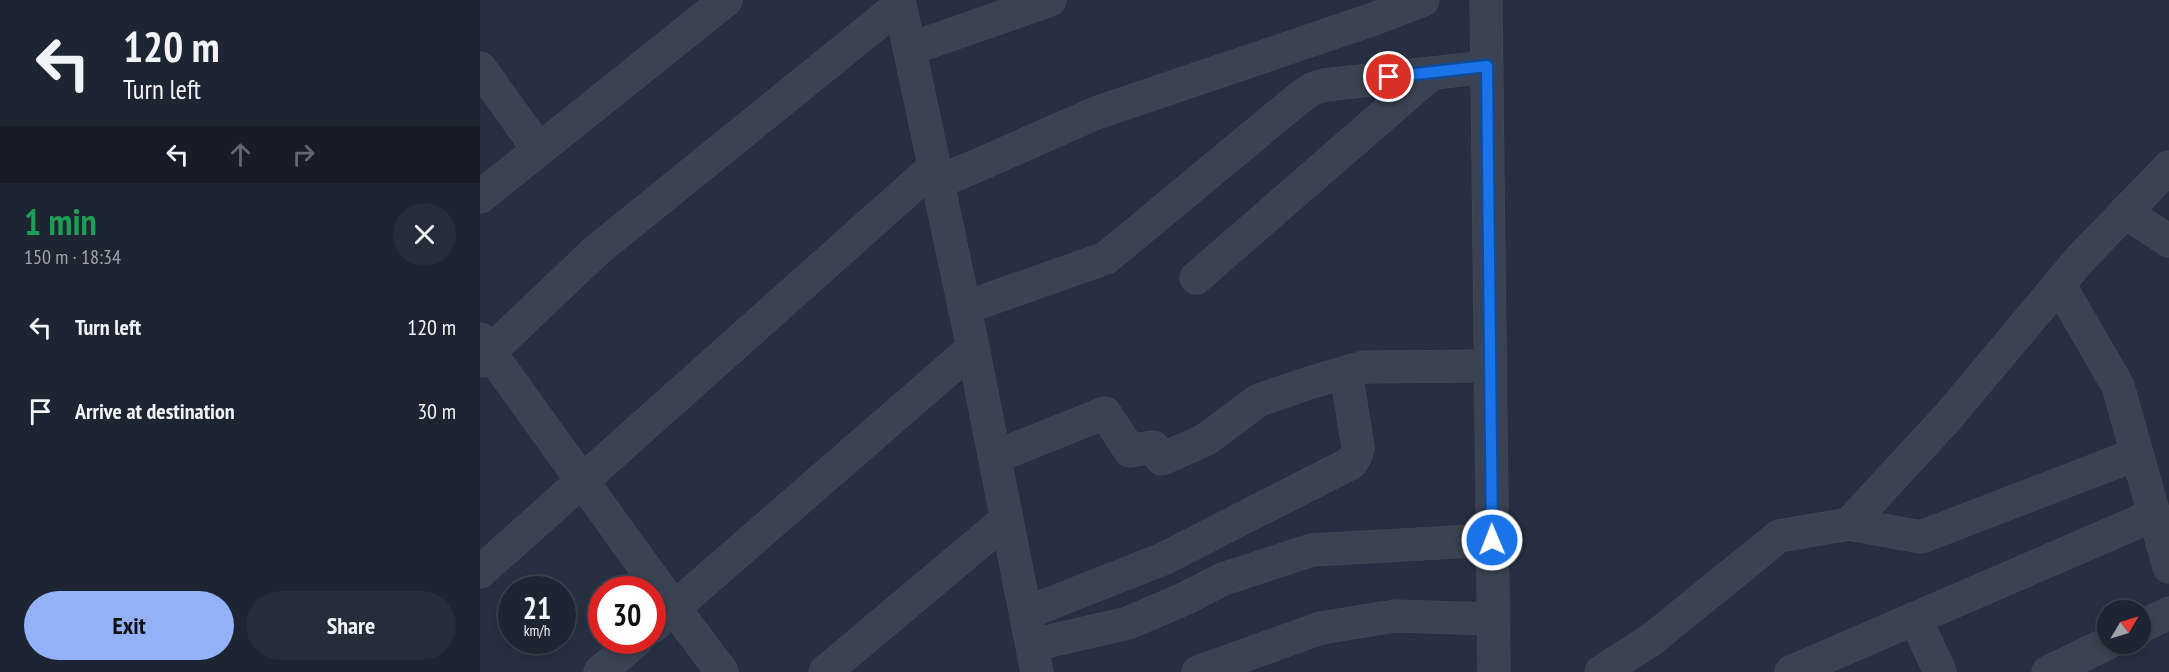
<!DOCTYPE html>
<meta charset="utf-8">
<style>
body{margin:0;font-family:"PT Sans Narrow",sans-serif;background:#252c3a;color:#f1f3f6;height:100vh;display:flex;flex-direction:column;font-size:22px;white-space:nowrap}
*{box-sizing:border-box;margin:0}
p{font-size:20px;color:#a0a4ac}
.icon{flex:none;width:33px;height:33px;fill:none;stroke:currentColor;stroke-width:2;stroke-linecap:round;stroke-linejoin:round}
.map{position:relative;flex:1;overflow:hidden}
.side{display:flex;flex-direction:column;background:#1d2432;width:480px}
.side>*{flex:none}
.guide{background:#1d2432;color:#f1f3f6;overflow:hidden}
.needle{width:39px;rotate:52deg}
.fabs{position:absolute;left:1617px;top:600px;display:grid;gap:12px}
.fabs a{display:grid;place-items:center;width:54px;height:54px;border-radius:50%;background:#1d2432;box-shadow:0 3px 9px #0003,0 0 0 2px #3b414d;font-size:30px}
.speed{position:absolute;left:18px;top:576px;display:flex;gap:12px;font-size:30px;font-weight:700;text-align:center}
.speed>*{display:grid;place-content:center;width:78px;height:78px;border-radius:50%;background:#1d2432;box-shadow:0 3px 9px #0003,0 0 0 2px #3b414d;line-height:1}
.speed small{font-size:15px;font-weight:400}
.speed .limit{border:9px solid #d22;background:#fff;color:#111}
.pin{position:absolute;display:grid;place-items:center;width:51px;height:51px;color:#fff;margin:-26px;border:3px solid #fff;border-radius:50%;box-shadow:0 2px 6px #0007}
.me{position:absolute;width:66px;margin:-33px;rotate:359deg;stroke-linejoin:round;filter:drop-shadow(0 0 4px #0008)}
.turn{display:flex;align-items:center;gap:21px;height:126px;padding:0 24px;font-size:27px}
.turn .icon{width:78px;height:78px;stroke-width:2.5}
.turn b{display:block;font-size:42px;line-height:51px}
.lanes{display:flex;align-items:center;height:57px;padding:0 24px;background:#0003;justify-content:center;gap:30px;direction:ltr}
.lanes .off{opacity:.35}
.round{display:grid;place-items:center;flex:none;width:63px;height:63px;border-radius:32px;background:#252c3a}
.summary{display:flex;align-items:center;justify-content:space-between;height:102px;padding:0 24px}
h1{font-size:36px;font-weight:800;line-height:45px;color:#1e9e55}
.button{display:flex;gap:12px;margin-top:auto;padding:12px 24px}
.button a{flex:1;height:69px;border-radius:36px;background:#93b1f6;color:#111;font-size:24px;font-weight:800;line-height:69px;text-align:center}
.button a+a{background:#252c3a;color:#f1f3f6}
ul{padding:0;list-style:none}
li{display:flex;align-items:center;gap:18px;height:84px;padding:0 24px}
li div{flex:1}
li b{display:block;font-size:22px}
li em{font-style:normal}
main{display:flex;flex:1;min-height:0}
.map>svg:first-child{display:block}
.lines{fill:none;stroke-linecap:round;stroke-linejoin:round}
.minor-casing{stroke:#454c5b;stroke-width:33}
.minor{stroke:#3b4352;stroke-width:32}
.route-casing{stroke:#114b97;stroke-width:15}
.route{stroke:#1a73e8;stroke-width:10}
</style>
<main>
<section class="side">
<div class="guide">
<div class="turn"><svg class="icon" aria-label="left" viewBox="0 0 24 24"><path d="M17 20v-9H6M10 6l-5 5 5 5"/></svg><div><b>120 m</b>Turn left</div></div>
<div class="lanes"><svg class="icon" aria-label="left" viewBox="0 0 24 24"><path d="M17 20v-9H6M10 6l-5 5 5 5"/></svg><svg class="icon off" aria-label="ahead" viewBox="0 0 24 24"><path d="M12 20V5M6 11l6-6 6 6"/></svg><svg class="icon off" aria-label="right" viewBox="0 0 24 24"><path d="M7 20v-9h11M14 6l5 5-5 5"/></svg></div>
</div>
<div class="summary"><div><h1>1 min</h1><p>150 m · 18:34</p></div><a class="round"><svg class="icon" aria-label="close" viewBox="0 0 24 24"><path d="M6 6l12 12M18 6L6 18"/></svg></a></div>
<ul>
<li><svg class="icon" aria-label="left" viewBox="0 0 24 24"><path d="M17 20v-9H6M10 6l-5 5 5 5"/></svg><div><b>Turn left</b></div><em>120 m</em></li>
<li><svg class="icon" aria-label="arrive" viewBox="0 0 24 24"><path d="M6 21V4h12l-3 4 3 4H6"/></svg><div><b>Arrive at destination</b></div><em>30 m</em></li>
</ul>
<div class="button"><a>Exit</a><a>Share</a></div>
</section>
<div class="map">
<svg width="1689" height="672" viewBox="0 0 1689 672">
<rect width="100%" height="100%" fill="#273042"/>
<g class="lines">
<defs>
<g id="minor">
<polyline points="419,0 493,348 557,672"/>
<polyline points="1006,0 1014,672"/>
<polyline points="430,49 570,0"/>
<polyline points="0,68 59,150"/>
<polyline points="458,182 503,163 616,113 891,20 943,0"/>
<polyline points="0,197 246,0"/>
<polyline points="1645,212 1689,241"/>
<polyline points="716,278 952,73"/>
<polyline points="1579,284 1638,386 1689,567"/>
<polyline points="484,308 626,258 818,99 832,89 845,85 1007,67"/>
<polyline points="0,339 194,608 242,672"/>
<polyline points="0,361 117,250 420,5"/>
<polyline points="515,457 625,413 650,451 673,447 682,459 725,440 779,400 832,382 884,367 1010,366"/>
<polyline points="1369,524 1441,537 1657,454"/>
<polyline points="0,572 454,167"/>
<polyline points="546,613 683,559 871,463 876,455 878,447 866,372"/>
<polyline points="1435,618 1460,672"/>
<polyline points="172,627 493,348"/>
<polyline points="1660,627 1689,613"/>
<polyline points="552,645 648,623 704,599 743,579 832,550 1012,540"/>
<polyline points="120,672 157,640"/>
<polyline points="345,672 527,519"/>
<polyline points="718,672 841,628 915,616 1013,619"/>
<polyline points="1121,672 1171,640 1299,536 1369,524 1467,418 1601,258 1689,167"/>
<polyline points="1311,672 1674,515"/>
<polyline points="1568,672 1628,643"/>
</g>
</defs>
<use href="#minor" class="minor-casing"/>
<use href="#minor" class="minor"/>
</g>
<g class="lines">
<defs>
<polyline id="route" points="909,77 1007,66 1012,540"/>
</defs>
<use href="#route" class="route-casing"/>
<use href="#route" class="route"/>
</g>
</svg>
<div class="fabs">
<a><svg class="needle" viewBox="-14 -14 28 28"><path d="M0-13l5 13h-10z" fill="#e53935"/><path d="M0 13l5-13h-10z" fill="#a0a4ac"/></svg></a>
</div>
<div class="speed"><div>21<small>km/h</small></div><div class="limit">30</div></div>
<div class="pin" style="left:909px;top:77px;background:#d93025"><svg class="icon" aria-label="arrive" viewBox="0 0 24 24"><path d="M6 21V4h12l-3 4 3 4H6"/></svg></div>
<svg class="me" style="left:1012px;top:540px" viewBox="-20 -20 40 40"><circle r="17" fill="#1a73e8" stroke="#fff" stroke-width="3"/><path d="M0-11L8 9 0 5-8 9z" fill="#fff"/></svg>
</div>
</main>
